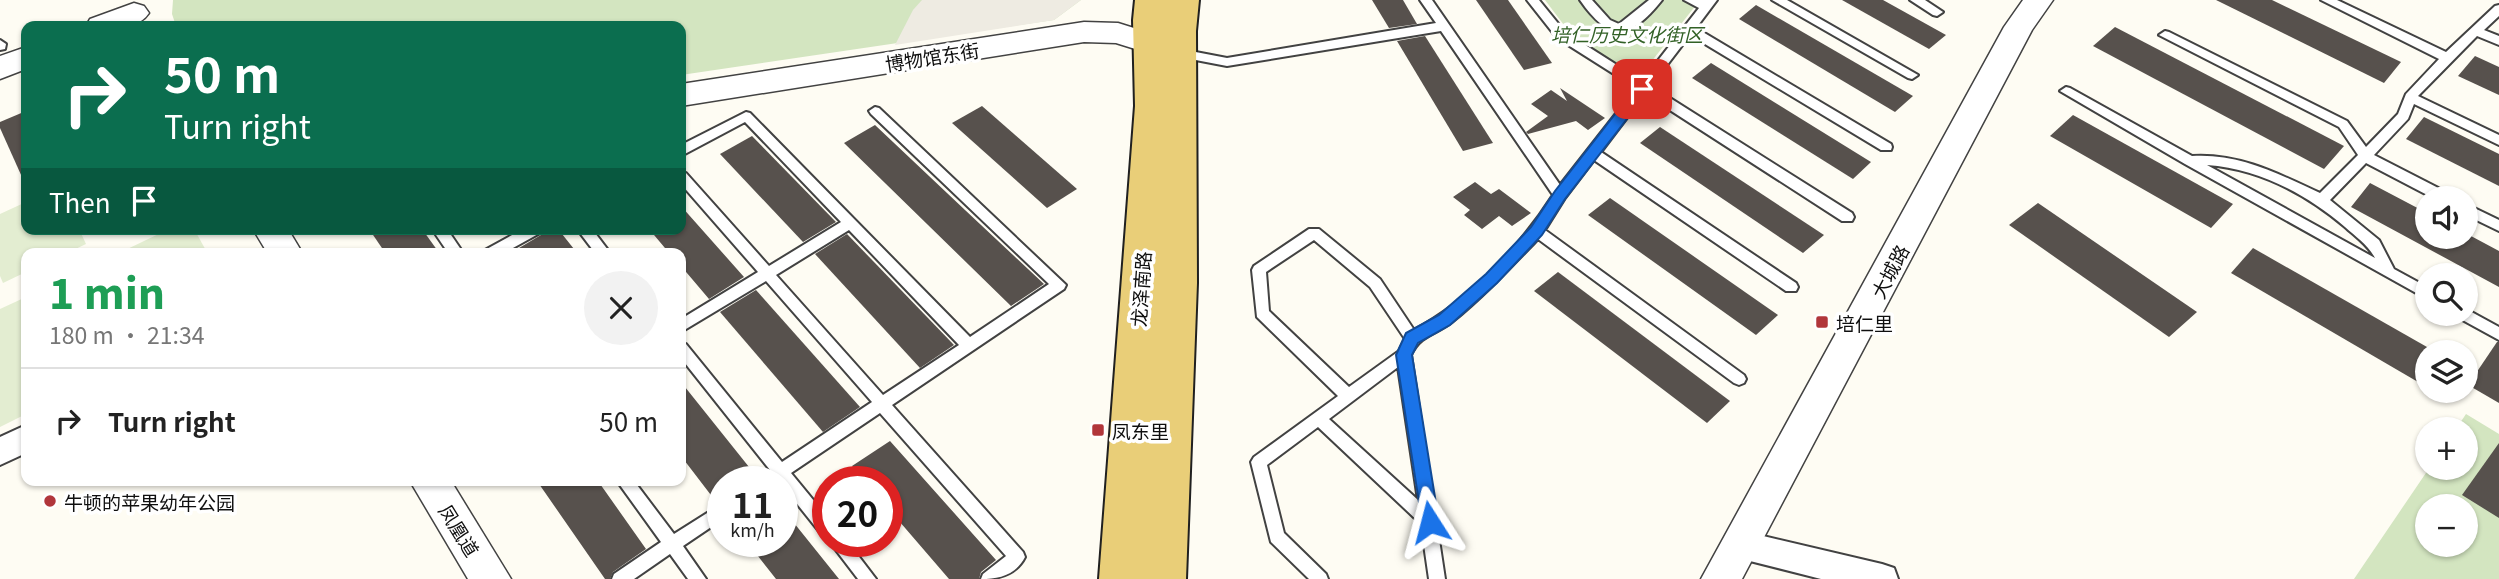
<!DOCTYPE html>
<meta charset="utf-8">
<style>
body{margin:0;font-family:Georgia,"Noto Sans SC",serif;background:#f2f2f2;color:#222;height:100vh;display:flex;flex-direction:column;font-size:26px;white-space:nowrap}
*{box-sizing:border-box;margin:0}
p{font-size:23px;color:#767676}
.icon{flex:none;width:38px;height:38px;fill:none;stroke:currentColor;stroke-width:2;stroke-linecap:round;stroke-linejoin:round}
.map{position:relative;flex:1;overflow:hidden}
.details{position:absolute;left:21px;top:248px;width:665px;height:238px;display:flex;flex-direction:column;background:#fff;border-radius:14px;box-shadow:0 2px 5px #0004}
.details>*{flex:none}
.top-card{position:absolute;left:21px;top:21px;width:665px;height:214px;border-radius:14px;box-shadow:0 2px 5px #0004;background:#0b6e4f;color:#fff;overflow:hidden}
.fabs{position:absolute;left:2415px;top:186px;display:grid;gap:14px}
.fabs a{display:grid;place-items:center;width:63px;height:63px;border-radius:50%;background:#fff;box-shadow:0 2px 5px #0004;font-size:35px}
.speed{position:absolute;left:707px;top:466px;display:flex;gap:14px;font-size:35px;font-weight:700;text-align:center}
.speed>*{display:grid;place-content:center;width:91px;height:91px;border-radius:50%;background:#fff;box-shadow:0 2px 5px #0004;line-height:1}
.speed small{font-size:18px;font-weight:400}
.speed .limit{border:10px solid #d22;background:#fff;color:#111}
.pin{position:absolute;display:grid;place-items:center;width:60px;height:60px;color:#fff;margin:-30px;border-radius:14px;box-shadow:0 4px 10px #0006}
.me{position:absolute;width:77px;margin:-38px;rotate:351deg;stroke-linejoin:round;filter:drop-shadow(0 0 5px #0008)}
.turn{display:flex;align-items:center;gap:24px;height:147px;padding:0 28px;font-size:32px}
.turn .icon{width:91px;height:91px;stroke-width:2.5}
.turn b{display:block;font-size:49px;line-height:60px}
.then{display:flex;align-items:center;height:66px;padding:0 28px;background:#0003;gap:14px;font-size:26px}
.round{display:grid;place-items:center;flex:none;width:74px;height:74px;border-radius:37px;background:#f2f2f2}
.head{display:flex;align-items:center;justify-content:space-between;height:119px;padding:0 28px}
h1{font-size:42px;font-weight:800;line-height:52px;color:#1e9e55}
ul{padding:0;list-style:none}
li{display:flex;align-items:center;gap:21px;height:105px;padding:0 28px;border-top:2px solid #e0e0e0}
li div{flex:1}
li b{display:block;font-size:26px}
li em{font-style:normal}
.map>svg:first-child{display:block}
.green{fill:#d3e5c0;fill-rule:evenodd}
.pitch{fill:#e3edd1}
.plaza{fill:#eeebe2}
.building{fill:#57514d}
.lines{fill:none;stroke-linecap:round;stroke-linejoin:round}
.service-casing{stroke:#424242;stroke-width:4}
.minor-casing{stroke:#424242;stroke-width:4}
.tertiary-casing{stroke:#424242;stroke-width:3}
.primary-casing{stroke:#202020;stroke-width:4}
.service{fill:#fff;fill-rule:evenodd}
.minor{fill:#fff;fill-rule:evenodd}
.tertiary{fill:#fff;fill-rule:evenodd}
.primary{fill:#e9ce78;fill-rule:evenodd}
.route{fill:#1a73e8;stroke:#114b97;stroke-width:2}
.poi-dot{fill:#b1363b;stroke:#fff;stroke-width:2.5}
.labels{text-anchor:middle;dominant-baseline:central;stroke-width:7;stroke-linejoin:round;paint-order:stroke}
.park-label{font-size:19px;font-style:italic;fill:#326126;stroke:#fff}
.street-label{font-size:19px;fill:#0f0f0f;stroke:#fff}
.poi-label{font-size:19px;fill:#0f0f0f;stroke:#fff;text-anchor:start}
</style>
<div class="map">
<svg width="2499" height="579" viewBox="0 0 2499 579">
<rect width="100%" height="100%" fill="#fefcf3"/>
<g class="green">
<polygon points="173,0 1081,0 1054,20 681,75 681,26 176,26 172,14"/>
<polygon points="1545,0 1700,0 1640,76 1630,76 1570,33"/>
<path d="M2466,414L2499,434V579H2354L2430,467H2466V429H2456ZM2427,506H2466V544H2427Z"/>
</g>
<g class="pitch">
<polygon points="26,202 26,229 79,229 86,244 65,254 26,254 26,272 3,283 0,276 0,214"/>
<polygon points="169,229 194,229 208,254 117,254"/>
<polygon points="26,297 26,414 0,427 0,309"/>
</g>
<polygon class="plaza" points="922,0 1081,0 1054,20 895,45 913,10"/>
<g class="building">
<polygon points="1372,0 1403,0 1417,24 1389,28"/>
<polygon points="1476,0 1508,0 1552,63 1524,70"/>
<polygon points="1842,0 1883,0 1946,35 1929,49"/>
<polygon points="2216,0 2272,0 2401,62 2384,83"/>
<polygon points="1756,5 1913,96 1895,112 1739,19"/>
<polygon points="2115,27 2344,146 2324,169 2093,46"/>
<polygon points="1425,36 1493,143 1463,151 1397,41"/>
<polygon points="2475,56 2499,67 2499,95 2458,76"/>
<polygon points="1711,63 1871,162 1853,179 1692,78"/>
<polygon points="1560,88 1605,118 1588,130 1576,121 1528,134 1526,132 1548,116 1531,104 1551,90 1567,101"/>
<polygon points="982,106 1077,189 1047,208 952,123"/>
<polygon points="26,111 26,186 0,128 0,122"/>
<polygon points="2073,115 2233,204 2211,228 2050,136"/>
<polygon points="2424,117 2499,154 2499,186 2406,139"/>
<polygon points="875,125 965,210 1044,284 1011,306 844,143"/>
<polygon points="1660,127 1824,235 1803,253 1640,143"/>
<polygon points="752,136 836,222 803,242 720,154"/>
<polygon points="1475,182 1491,194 1499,189 1531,213 1512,226 1499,216 1482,229 1464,215 1470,210 1453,197"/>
<polygon points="2370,183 2427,213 2427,236 2471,236 2499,251 2499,287 2351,207"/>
<polygon points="1610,198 1778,315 1756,335 1588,215"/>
<polygon points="2038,203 2197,312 2169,337 2009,225"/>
<polygon points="681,206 744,277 709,299 681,266 681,254 670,254 649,229 681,229"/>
<polygon points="369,229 422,229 440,254 386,254"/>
<polygon points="544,229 558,229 578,254 524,254 519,248 541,235"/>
<polygon points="847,234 954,345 920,368 815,254"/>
<polygon points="2253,248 2427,347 2427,369 2418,382 2231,273"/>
<polygon points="1558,272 1730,401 1707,423 1534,291"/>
<polygon points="756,290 860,407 823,432 720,312"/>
<polygon points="2497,342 2499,342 2499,403 2468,385"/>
<polygon points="681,382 757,477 755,481 723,481 723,501 717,503 681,456"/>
<polygon points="890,441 996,560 981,572 979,579 949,579 887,507 887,481 865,481 852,466"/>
<polygon points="2499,443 2499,518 2462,495"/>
<polygon points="537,481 598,481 646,549 613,572 610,579 605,579"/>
<polygon points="782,508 839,579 776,579 746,541 782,541"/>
</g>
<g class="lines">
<defs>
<g id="service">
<path d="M1420,0H1432L1560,185L1636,88L1557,38L1527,0H1539L1565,32L1642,81L1699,8L1684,0H1717L1696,28L1891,144L1892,147L1891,150H1881L1690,35L1651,86L1852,213L1854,217L1852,221H1842L1645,94L1601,152L1796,283L1798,287L1796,291H1786L1594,160L1565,198L1545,230L1744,375L1746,379L1744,383L1739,385L1734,383L1538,239C1510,268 1483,297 1452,322C1436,335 1421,334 1411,355L1445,579H1429L1421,524L1318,427L1267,465L1284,533L1326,574L1328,579H1309L1271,542L1251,462L1254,457L1338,396L1257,317L1252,270L1254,266L1309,229H1319L1380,279L1414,330C1470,300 1519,248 1553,195L1441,31L1227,66L1180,57L1174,53L1180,49L1227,58L1436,23ZM1314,240L1370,287L1405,339L1399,351L1349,387L1269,311L1266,272ZM1398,367L1418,500L1329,419Z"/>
<path d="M1580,0H1592L1610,20L1619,24L1649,0H1662C1630,40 1610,43 1580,0Z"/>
<polygon points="1772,0 1787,0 1918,75 1912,79 1908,78"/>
<polygon points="1910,0 1925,0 1943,12 1937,16 1933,15"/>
<path d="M2321,0H2337L2446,52L2495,6L2499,5V16L2484,30L2499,36V45L2477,36L2418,96L2499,135V145L2414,104L2408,119L2374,155L2450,194L2451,198H2433L2366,163L2330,200L2379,240L2394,269L2427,287V299L2185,164L2060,91L2066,87L2070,88L2192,156C2239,153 2279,174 2320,193L2358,155L2339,127L2159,35L2165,31L2169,32L2347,121L2366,147L2398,114L2406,94L2439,59ZM2207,165C2259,169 2306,194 2345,227C2356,237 2368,245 2375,258Z"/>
<polygon points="0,40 6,44 5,49 0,50"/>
<path d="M875,107L879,108L1066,285L1064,289L892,405L1023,552L1025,557C1016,575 999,579 981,579L983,574L1006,556L880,413L791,473L828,518V537L822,535L782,485V481H758L761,476L770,470L681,358V342L686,344L782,462L872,402L766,281L681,332V319L758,272L681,184V171L686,173L769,266L841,222L745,122L681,156V145L746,112L750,113L970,337L1049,284L871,114L869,111ZM849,230L959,345L883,395L776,275Z"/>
<polygon points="2466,204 2499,220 2499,231 2466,215"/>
<polygon points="432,229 447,229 464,254 449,254"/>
<polygon points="523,229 542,229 540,233 502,254 483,254 485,250"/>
<polygon points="577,229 592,229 611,254 596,254"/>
<polygon points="2466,309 2499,327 2499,340 2457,317 2455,313 2466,313"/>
<polygon points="617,481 634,481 674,534 723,503 723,519 683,546 706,579 688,579 670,554 634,579 612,579 614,574 661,542"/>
<polygon points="829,541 847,541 876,579 858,579"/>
</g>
<g id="minor">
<polygon points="26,425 26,453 0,465 0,437"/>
<polygon points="1742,531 1882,564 1894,568 1898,579 1821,579 1742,559 1731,555 1726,545 1731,535"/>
</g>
<g id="tertiary">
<polygon points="2023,0 2053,0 2032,30 1742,579 1701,579 2004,27"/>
<path d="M134,3L144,6L149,13C137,32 106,27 86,26L90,19Z"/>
<polygon points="1084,22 1118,23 1188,45 1192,52 1188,59 1177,62 1116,43 1084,42 681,106 681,84"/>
<polygon points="26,47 26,69 0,79 0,56"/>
<polygon points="253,229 288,229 303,254 268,254"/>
<polygon points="410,481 451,481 511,579 468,579"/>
</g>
<polygon id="primary" points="1135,0 1199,0 1196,31 1197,283 1186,579 1099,579 1135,106 1133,20"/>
</defs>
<use href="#service" class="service-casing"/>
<use href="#minor" class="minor-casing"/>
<use href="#tertiary" class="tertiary-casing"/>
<use href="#primary" class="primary-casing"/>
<use href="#service" class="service"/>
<use href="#minor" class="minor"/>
<use href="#tertiary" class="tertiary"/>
<use href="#primary" class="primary"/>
</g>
<polygon class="route" points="1642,84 1649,89 1647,93 1565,199 1542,235 1497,283 1450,325 1418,343 1412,355 1439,522 1436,528 1430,530 1423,528 1396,355 1406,333 1439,315 1486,274 1531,227 1555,191 1637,86"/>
<g class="poi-dot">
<rect x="1815" y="315" width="14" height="14" rx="3.5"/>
<rect x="1091" y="423" width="14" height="14" rx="3.5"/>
<circle cx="50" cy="501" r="7"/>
</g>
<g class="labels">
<g class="park-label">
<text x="1627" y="33">培仁历史文化街区</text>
</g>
<g class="street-label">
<text transform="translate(932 56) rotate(-9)">博物馆东街</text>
<text transform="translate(1889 271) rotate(-62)">大城路</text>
<text transform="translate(1140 289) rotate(-86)">龙泽南路</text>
<text transform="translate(460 530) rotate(58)">凤凰道</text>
</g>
<g class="poi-label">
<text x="1836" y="322">培仁里</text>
<text x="1112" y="430">凤东里</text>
<text x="64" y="501">牛顿的苹果幼年公园</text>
</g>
</g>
</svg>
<div class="fabs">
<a><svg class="icon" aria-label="sound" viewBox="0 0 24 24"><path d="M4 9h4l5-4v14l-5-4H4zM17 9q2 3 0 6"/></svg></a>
<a><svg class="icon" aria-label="search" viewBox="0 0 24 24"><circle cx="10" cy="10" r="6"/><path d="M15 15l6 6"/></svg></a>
<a><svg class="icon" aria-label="layers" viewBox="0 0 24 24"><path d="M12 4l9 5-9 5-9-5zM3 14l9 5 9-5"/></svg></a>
<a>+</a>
<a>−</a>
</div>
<div class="speed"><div>11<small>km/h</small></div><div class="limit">20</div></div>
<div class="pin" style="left:1642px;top:89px;background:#d93025"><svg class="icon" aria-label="arrive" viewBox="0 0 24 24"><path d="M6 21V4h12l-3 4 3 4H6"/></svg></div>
<svg class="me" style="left:1430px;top:522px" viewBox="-20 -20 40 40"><path d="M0-17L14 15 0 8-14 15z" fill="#1a73e8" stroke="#fff" stroke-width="4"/></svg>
<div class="top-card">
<div class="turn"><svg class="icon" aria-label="right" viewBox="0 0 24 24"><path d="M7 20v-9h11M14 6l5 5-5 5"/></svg><div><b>50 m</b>Turn right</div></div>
<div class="then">Then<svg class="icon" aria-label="arrive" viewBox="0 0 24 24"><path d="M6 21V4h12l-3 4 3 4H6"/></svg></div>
</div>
<section class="details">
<div class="head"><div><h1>1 min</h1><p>180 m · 21:34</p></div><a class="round"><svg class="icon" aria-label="close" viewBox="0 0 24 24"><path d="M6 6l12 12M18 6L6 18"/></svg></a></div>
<ul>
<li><svg class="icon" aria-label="right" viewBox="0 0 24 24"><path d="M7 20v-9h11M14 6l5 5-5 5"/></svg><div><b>Turn right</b></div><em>50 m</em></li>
</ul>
</section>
</div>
